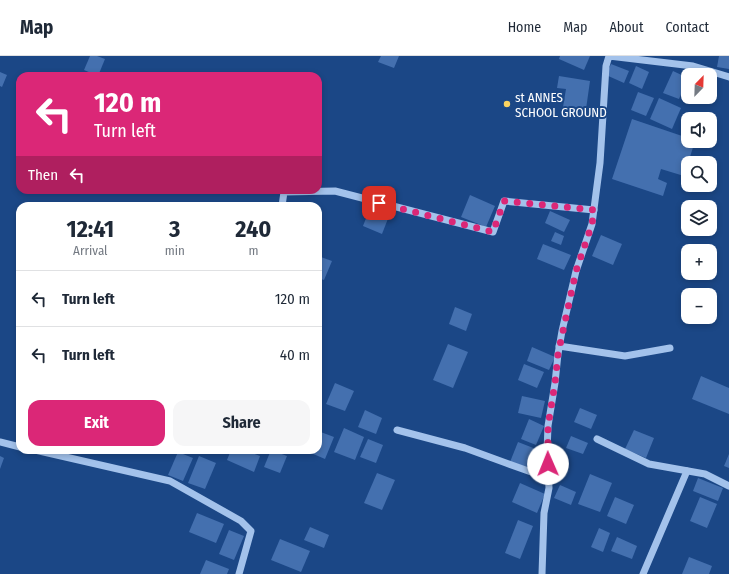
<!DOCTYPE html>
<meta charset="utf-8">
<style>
body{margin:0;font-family:"Fira Sans Condensed",sans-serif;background:#f6f6f7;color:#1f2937;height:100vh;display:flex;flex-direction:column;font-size:15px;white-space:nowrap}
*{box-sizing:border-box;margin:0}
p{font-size:13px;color:#747a83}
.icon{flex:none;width:22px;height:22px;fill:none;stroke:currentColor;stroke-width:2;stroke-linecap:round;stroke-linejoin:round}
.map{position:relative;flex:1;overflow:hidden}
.side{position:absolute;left:16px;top:146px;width:306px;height:252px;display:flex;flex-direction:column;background:#fff;border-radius:12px;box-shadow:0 2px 6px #0003}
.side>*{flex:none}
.hud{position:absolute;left:16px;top:16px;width:306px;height:122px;border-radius:12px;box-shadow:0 2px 6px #0003;background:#db2777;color:#fff;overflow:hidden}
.needle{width:26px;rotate:23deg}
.fabs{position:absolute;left:681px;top:12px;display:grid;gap:8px}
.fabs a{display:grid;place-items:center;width:36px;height:36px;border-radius:8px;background:#fff;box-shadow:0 2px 6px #0003;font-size:20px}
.pin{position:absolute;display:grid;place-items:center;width:34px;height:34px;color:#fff;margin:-17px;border-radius:8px;box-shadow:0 2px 6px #0006}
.me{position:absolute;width:44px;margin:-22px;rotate:359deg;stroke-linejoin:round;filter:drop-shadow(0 0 3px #0008)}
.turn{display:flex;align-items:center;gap:14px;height:84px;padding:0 12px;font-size:18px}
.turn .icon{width:52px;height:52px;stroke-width:2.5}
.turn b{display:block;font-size:28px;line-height:34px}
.then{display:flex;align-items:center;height:38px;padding:0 12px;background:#0003;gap:8px;font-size:15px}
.eta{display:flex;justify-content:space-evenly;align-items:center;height:68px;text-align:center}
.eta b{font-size:24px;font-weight:700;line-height:28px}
.action{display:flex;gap:8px;margin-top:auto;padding:8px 12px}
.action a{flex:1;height:46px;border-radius:12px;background:#db2777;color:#fff;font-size:16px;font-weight:700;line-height:46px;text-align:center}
.action a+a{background:#f6f6f7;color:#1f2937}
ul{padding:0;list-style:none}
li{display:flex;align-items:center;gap:12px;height:56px;padding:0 12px;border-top:1px solid #e0e1e3}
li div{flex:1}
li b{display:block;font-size:15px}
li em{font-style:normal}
header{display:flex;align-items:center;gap:24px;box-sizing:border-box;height:56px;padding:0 20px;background:#fff;border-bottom:1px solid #e0e1e3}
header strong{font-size:19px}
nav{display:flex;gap:22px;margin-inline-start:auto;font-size:14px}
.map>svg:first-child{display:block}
.building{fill:#4470af}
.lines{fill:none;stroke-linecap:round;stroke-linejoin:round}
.minor{stroke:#a3c2eb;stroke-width:7}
.route{stroke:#db2777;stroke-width:7;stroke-dasharray:0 12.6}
.poi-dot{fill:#fcd460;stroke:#1b4786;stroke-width:1.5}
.labels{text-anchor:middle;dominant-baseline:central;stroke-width:4;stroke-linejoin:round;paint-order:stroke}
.poi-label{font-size:13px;fill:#fff;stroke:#1b4786;text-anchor:start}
</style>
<header>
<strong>Map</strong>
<nav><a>Home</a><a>Map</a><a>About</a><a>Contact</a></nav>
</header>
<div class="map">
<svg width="729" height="518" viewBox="0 0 729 518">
<rect width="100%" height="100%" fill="#1b4786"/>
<g class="building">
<polygon points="90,0 97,0 105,3 98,20 84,14"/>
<polygon points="381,0 399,0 394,12 378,6"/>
<polygon points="560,0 590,0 584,14 559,3"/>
<polygon points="719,0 729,0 729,13 717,11"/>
<polygon points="611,8 629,15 624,27 606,19"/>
<polygon points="636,10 649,16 642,33 629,27"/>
<polygon points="673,15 688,22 679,43 663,37"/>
<polygon points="0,16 7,19 2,31 0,30"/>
<polygon points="559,20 590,25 585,60 562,57 566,33 557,32"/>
<polygon points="638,36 654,42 646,60 631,54"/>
<polygon points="659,42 681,52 672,73 650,63"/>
<polygon points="632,63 688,82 688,85 695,85 684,120 661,113 658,123 667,127 663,140 612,123"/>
<polygon points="470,139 495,150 486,171 461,161"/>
<polygon points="370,152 389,160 382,178 363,170"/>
<polygon points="550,155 570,164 564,176 545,167"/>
<polygon points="555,176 564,180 561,189 551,185"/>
<polygon points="601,179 622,188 613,209 592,200"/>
<polygon points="543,188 571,199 564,214 537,203"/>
<polygon points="318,200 332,205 324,224 318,222"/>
<polygon points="455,251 472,258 466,275 449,268"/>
<polygon points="448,288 468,296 453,332 433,324"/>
<polygon points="532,291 555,301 549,314 527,305"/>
<polygon points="524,308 544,316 537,332 518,324"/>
<polygon points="701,320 729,332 729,358 692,343"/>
<polygon points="335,327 354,335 345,355 326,348"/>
<polygon points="522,340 545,345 541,362 518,357"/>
<polygon points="580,352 597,359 591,373 574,366"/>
<polygon points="365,354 382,362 376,378 358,371"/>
<polygon points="529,363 544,370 536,389 521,383"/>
<polygon points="344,372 364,381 355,404 334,396"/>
<polygon points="634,374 654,382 646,402 625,393"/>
<polygon points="318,375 334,381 325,403 304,394 318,394"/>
<polygon points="571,380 588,387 583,398 566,392"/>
<polygon points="368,383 383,389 376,407 360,401"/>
<polygon points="518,386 541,395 532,415 510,406"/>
<polygon points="231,394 244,394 260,400 254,416 227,404"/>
<polygon points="271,394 287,400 280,417 264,411"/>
<polygon points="178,396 193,402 183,425 168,419"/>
<polygon points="729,398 729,412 724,410"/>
<polygon points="0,400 4,402 0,413"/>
<polygon points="199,400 216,407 205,433 188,427"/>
<polygon points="377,417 395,424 382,454 364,447"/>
<polygon points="590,418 612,427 600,456 578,448"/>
<polygon points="698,422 723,432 718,445 693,435"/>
<polygon points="520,427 545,438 537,457 512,446"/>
<polygon points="560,429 576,436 571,449 554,442"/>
<polygon points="615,441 634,449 626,468 607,460"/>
<polygon points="700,441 717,448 707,472 690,465"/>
<polygon points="197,457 224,468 216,487 189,476"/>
<polygon points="518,464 533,470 520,503 505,497"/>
<polygon points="310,471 329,479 324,492 304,484"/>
<polygon points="599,472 610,477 603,496 591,491"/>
<polygon points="229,474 244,480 234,504 219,498"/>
<polygon points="617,481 637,490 632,503 611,495"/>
<polygon points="280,483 310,495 301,516 271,504"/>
<polygon points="689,501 712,510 709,518 682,518"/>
<polygon points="206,504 229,513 227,518 200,518"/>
</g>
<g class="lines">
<g class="minor">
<polyline points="282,150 284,136 335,135 493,176 504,145 594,154"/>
<polyline points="559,290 625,300 670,292"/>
<polyline points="397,374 465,392 506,407 534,417 548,419"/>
<polyline points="597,383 649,408 705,418 729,430"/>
<polyline points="0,386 20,391"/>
<polyline points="35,394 170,425 241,465 251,475 239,518"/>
<polyline points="542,518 544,457 549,432 547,396 548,370 555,327 558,298 562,275 576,215 592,168 600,107 606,10 609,0 693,10 729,21"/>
<polyline points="643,518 687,415"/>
</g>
</g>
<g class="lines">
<polyline class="route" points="379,147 493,176 504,145 594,154 592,168 576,215 558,298 555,327 548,370 548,408"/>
</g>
<circle class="poi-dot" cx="507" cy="48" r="4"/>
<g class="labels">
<g class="poi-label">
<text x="515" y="41">st ANNES<tspan x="515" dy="15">SCHOOL GROUND</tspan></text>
</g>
</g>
</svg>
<div class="fabs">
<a><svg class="needle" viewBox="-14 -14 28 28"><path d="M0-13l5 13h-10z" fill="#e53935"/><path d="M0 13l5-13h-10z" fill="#747a83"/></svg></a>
<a><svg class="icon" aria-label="sound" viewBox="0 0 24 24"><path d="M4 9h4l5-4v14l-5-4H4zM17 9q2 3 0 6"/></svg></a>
<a><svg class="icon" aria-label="search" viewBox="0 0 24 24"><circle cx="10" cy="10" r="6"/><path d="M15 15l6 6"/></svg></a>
<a><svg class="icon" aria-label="layers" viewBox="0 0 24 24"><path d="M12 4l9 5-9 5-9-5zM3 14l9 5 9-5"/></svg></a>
<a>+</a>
<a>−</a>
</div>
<div class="pin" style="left:379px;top:147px;background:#d93025"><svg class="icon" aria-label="arrive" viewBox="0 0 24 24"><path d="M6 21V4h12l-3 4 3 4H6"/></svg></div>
<svg class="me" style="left:548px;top:408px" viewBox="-20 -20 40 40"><circle r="19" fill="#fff"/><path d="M0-13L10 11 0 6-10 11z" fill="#db2777"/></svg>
<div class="hud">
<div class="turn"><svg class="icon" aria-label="left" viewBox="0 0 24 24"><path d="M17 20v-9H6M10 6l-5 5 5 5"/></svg><div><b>120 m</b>Turn left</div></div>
<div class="then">Then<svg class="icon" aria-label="left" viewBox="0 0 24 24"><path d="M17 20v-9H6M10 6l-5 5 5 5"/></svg></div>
</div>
<section class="side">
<div class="eta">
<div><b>12:41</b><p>Arrival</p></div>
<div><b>3</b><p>min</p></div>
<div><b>240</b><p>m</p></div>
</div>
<ul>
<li><svg class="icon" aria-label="left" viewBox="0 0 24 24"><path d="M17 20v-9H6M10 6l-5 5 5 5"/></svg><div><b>Turn left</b></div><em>120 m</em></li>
<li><svg class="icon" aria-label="left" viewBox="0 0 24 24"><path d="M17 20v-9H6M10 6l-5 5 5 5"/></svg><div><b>Turn left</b></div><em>40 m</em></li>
</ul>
<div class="action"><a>Exit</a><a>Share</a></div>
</section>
</div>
